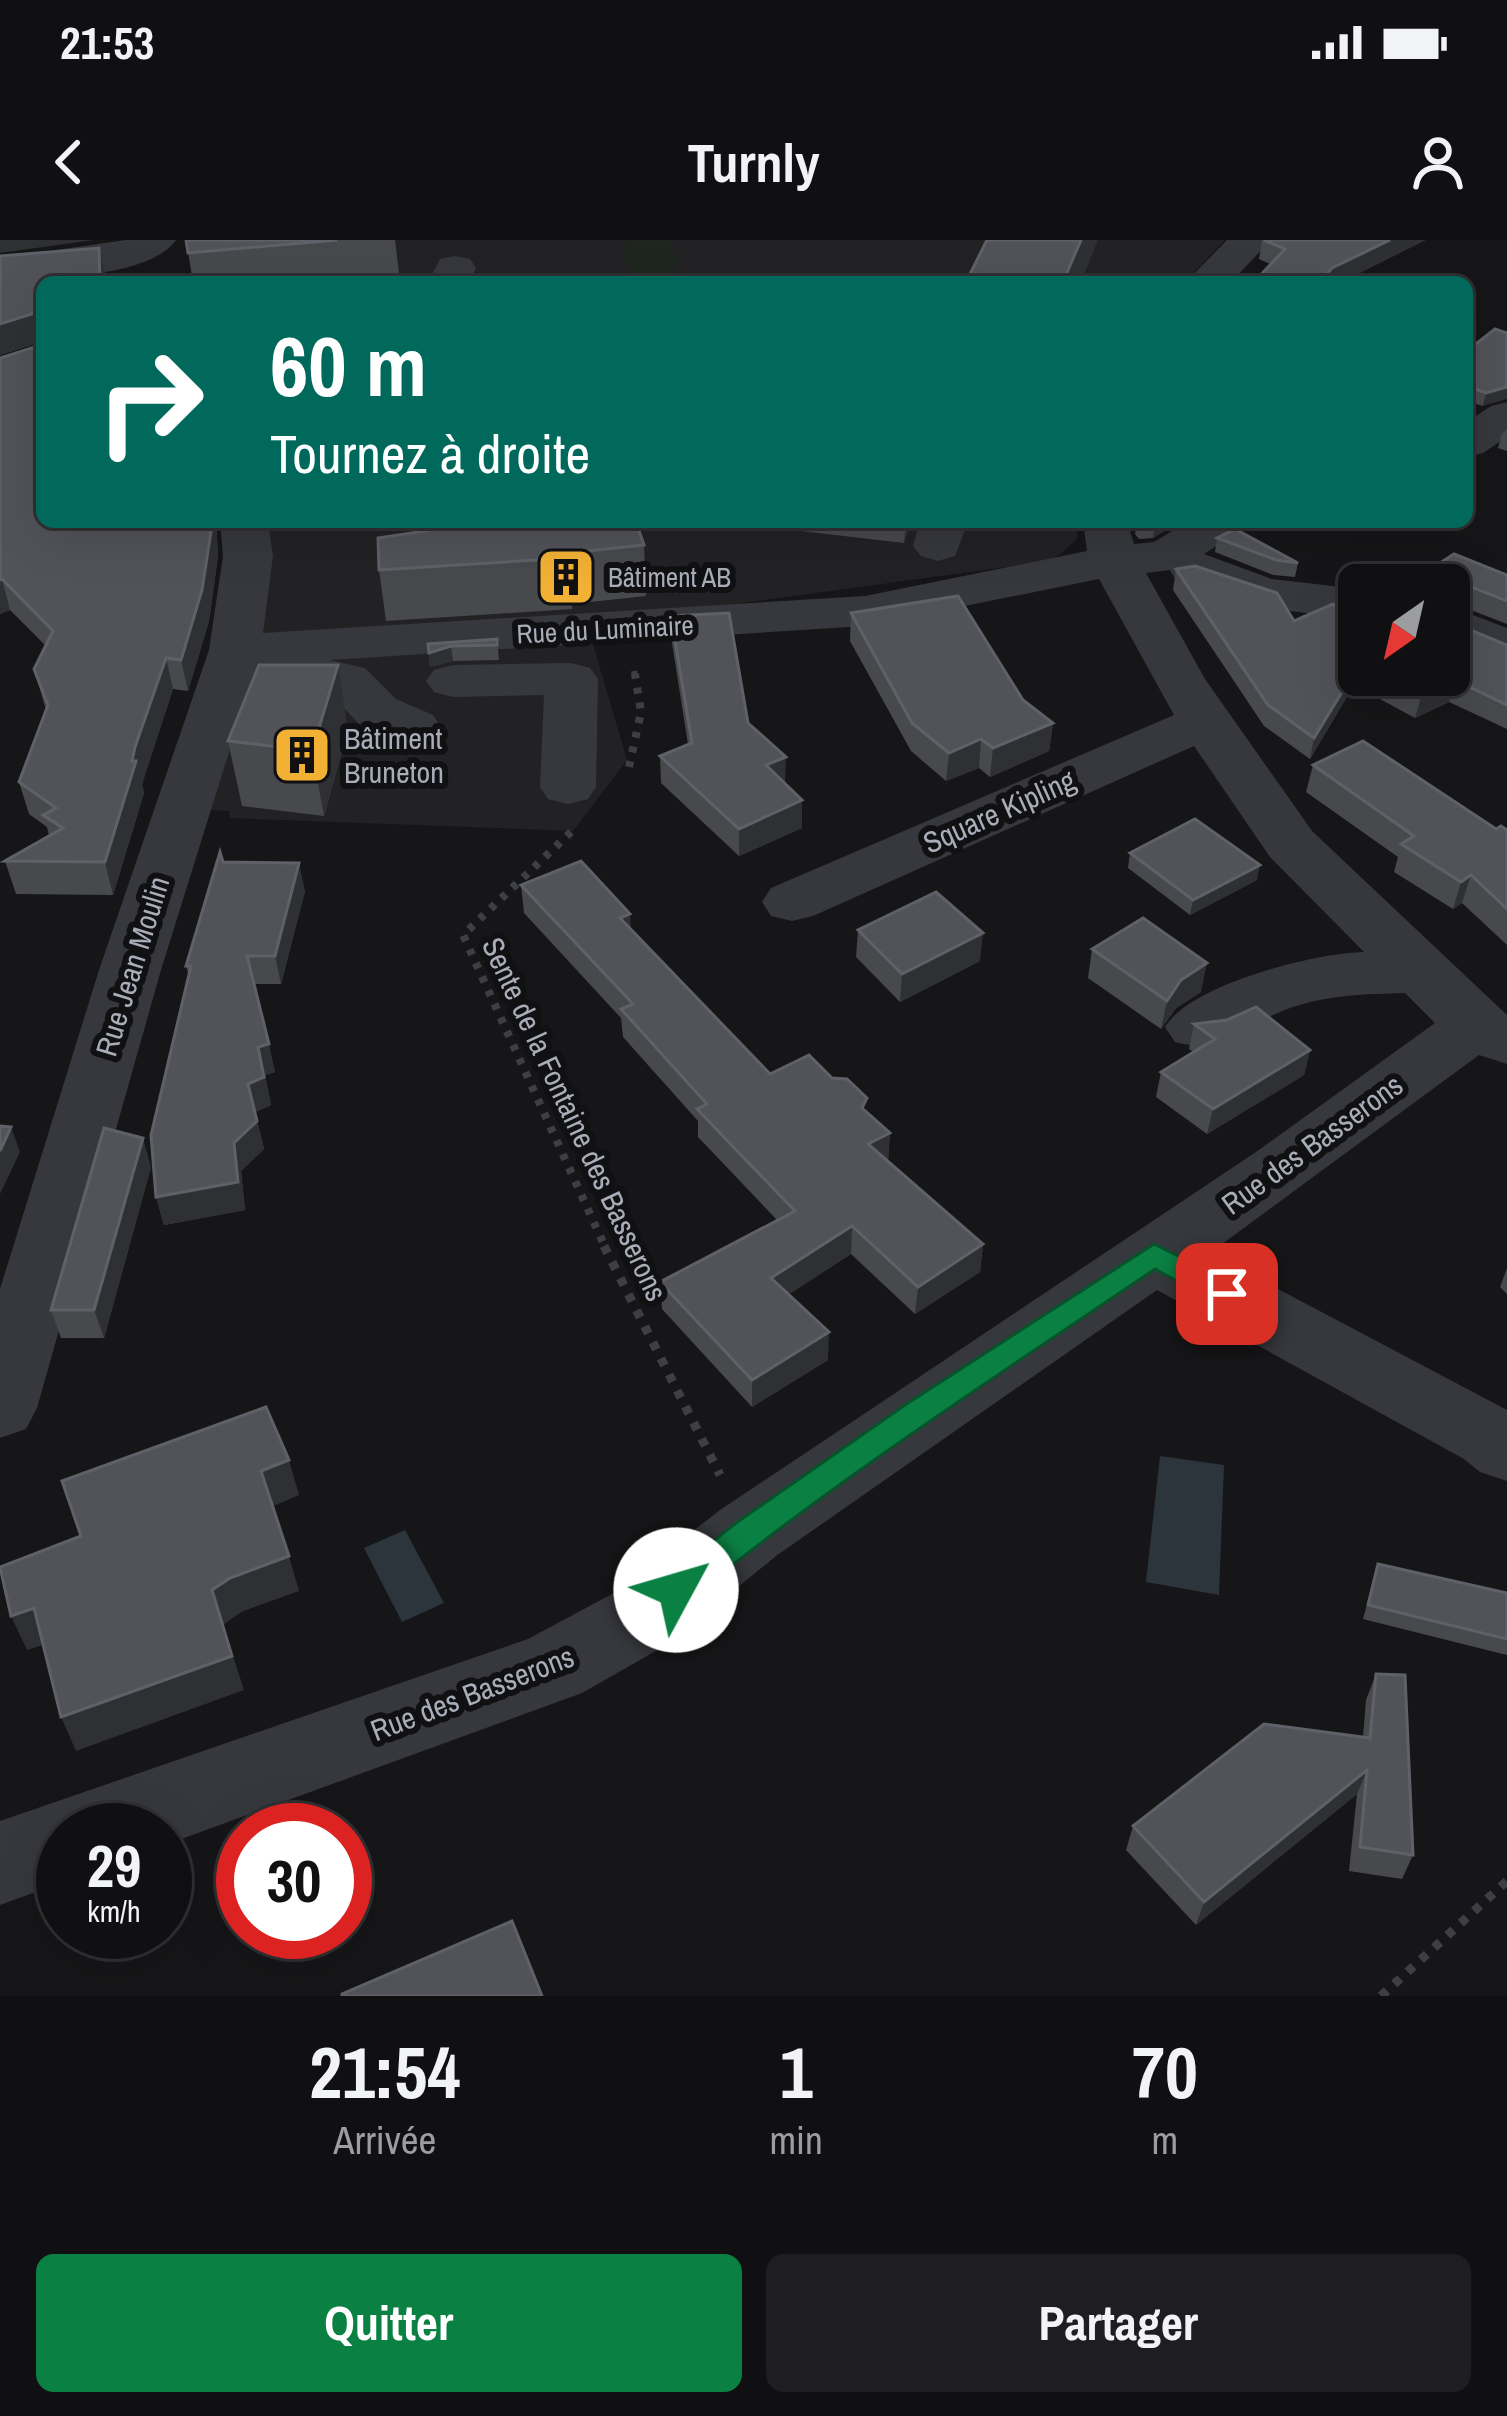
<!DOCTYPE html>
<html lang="fr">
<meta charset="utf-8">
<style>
body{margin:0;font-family:"Archivo Narrow",sans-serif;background:#1e1e20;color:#f1f3f6;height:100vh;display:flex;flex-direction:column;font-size:45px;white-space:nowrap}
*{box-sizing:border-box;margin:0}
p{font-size:39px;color:#9c9d9f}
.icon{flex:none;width:66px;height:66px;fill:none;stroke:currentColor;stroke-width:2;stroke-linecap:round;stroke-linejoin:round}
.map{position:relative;height:1756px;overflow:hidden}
.drawer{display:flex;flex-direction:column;background:#101012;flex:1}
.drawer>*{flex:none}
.guide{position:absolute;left:36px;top:36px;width:1437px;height:252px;border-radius:18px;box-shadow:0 12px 48px #0002,0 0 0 3px #303032;background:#00695c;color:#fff;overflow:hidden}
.needle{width:78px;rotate:214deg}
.tools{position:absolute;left:1338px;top:324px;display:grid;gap:24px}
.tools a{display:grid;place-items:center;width:132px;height:132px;border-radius:18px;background:#101012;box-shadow:0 12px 48px #0002,0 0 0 3px #303032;font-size:60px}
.speed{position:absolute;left:36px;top:1563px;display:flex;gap:24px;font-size:60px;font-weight:700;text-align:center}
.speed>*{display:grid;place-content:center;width:156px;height:156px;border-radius:50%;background:#101012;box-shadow:0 12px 48px #0002,0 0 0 3px #303032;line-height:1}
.speed small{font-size:30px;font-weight:400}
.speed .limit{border:18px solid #d22;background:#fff;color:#111}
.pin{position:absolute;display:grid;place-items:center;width:102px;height:102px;color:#fff;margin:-51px;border-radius:24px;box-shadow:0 6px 18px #0006}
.me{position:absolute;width:132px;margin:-66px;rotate:51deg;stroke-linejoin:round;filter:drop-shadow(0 0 9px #0008)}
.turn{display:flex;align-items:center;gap:42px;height:252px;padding:0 36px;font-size:54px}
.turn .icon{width:156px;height:156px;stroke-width:2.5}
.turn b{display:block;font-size:84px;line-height:102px}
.eta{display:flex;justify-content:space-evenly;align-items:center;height:204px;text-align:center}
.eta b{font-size:72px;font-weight:700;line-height:84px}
.button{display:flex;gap:24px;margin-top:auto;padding:24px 36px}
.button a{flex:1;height:138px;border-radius:18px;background:#0b8043;color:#fff;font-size:48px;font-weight:700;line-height:138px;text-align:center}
.button a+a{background:#1e1e20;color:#f1f3f6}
.status{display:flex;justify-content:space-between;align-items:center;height:84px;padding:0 60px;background:#101012;direction:ltr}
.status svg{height:33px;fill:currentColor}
header{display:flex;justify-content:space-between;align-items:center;height:156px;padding:0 36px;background:#101012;font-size:54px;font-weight:700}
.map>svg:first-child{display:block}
.built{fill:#222225}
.green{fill:#1e261f}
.water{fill:#2c353c}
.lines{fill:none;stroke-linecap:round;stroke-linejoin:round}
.path-far2{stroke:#3d3f44;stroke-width:6;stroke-dasharray:4.5 6;stroke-linecap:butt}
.path-far1{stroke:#3d3f44;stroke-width:8;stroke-dasharray:6 9;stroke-linecap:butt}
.path{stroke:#3d3f44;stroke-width:9;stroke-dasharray:8 10;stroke-linecap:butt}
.minor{fill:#37383d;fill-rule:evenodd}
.wall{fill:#47494d}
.shaded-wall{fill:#2f3033}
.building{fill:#525359;stroke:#5f6168;stroke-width:3}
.route{fill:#0b8043;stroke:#07532c;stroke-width:3}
.labels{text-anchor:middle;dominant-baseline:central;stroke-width:12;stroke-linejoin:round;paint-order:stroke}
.far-poi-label{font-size:27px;fill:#a8adb8;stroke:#111113;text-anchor:start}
.far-street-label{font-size:27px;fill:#a8adb8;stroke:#111113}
.poi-label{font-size:30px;fill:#a8adb8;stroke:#111113;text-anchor:start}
.street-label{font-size:30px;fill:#a8adb8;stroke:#111113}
</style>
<div class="status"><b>21:53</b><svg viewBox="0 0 49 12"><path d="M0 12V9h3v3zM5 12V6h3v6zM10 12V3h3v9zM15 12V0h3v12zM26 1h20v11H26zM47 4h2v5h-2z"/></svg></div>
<header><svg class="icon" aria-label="back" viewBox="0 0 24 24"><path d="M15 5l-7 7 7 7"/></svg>Turnly<svg class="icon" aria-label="person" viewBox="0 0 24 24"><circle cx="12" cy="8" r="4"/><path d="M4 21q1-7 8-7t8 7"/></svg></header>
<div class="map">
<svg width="1507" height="1756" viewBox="0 0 1507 1756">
<rect width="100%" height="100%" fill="#161618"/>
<g class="built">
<polygon points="196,0 1225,0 1185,42 195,42"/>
<polygon points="265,282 1078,282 1077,299 1052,321 587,384 627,520 573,591 229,578 230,571 207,570"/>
</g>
<polygon class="green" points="669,0 677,22 672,24 686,42 632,42 622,11 629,1"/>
<g class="water">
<polygon points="1160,1216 1224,1225 1219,1355 1146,1342"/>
<polygon points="405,1290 444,1363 402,1382 364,1308"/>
</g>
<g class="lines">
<polyline class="path-far2" points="634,431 635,437"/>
<g class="path-far1">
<polyline points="629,527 641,472 635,434"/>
<polyline points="571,592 463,695 606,1009"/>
</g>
<g class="path">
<polyline points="604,1006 720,1235"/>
<polyline points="1381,1756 1507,1641"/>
</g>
<g class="minor">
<path d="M126,0H176C149,39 45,37 0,42V18Z"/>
<polygon points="1227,0 1271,0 1231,42 1186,42"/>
<polygon points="455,16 470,19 476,28 470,42 428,42 440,19"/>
<polygon points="1507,162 1507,197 1483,213 1467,217 1467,182 1491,166"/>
<path d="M220,282H268L273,316L263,393L865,356L1087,311L1083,282H1127L1134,304L1154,302L1187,282H1245L1238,292L1204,314L1272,339L1359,349V379L1263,368L1174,337L1170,330L1146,333L1205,439L1312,591L1507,775V824L1479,815L1210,1013L1507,1170V1241L1480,1232L1464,1219L1157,1050L776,1316L668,1404L582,1453L165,1605V1590H63V1642L0,1665V1581L528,1399L612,1354L720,1270L1256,912L1435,783L1405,753C1365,754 1328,755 1290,768C1250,782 1219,815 1175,802L1165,787C1191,744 1315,713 1364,712L1270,617L1194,506L813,676L792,681L771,676L762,662L771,648L1174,475L1099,339L865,386L330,420L365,428L396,459L433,475L441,487L433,499L414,503L395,499L358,483L328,451L253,435L161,730L37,1168L26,1189L0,1198V1049L99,730L209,410L223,316Z"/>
<polygon points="920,282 968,282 955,316 938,321 921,316 913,306"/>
<polygon points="1449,366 1507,388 1507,424 1449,401"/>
<polygon points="571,423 590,428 598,439 596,547 588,559 568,564 548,559 540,547 544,455 453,457 434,452 426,441 434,430 453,425"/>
</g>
</g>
<g class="wall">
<polygon points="186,0 395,0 400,42 193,42"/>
<polygon points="1262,0 1426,0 1270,24 1259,19"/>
<polygon points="99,8 106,42 42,42 42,282 216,282 218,316 209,381 188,451 173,449 143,539 142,545 144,553 113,655 16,654 5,621 49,596 47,587 29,574 19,542 46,470 34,429 46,406 10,370 0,374 0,118 38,106 38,103 0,115 0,16"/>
<polygon points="1507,93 1483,166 1467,161 1467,111"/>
<polygon points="1507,189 1507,211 1498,208 1502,194"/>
<polygon points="478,282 636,282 644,305 646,356 572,364 572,369 386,381 379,330"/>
<polygon points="722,282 911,282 904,303"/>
<polygon points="1137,282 1178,282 1153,298 1139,299 1135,294"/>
<polygon points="1217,298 1298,323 1295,337 1273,335 1215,312"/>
<polygon points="1176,329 1294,381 1355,378 1359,376 1359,435 1449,435 1406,345 1507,335 1507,384 1450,362 1451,382 1507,405 1507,489 1449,462 1415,478 1354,445 1310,519 1264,486 1173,350"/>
<polygon points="851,373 1023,460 1053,483 1049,511 990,537 979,528 946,541 911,511 850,401"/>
<polygon points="671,376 748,483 785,544 802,588 739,616 661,543 660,516 688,504 672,403"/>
<polygon points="497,399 499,420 453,421 430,427 428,404"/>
<polygon points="348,490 324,576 242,566 228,501"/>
<polygon points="1313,525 1496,589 1507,590 1507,705 1462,663 1453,669 1394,632 1398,617 1306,552"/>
<polygon points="1130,613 1257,640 1190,675 1128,628"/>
<polygon points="223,622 305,651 281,744 254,744 275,832 265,835 271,865 255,872 264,909 241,931 245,970 164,985 156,957 189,737 186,726"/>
<polygon points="521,645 631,690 770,834 867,872 890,893 888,921 983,1004 980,1032 915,1074 851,1014 789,1054 828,1120 752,1167 662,1069 660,1042 777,980 698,897 698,881 623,797 621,778 524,673"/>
<polygon points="858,690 980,721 900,762 856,717"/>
<polygon points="1092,709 1201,752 1176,768 1161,789 1088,738"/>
<polygon points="1194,784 1310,810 1304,835 1207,894 1156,857 1161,832 1193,812 1189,809"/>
<polygon points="151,927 104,1098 61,1098 51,1070"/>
<polygon points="1507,1028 1507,1054 1500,1047"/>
<polygon points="1378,1324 1507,1353 1507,1415 1363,1379"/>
<polygon points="1376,1434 1413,1615 1402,1639 1349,1631 1357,1554 1196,1685 1126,1610 1133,1586 1363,1497 1366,1460"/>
</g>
<g class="shaded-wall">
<polygon points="0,0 94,0 0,13"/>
<polygon points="1081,0 1098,0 1081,42 1063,42"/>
<polygon points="1390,0 1426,0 1342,42 1320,42 1332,28"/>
<polygon points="99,8 106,36 106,42 100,42"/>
<polygon points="38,72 42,102 0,115 0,84"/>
<polygon points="1507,147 1507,159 1483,166 1486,153"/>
<polygon points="212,282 216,282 218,316 209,381 188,451 181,420"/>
<polygon points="906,282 911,282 904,303"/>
<polygon points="1157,282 1178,282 1153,298 1155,284"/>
<polygon points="2,339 10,370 0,374 0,340"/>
<polygon points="451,406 453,421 430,427 429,413"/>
<polygon points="166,418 173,449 142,545 144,553 113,655 105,622 135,507"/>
<polygon points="1359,424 1354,445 1310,519 1314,498"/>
<polygon points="338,425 348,490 324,576 312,511"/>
<polygon points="1455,440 1449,462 1415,478 1421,457"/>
<polygon points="1053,483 1049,511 990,537 993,508"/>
<polygon points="981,499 979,528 946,541 949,513"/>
<polygon points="786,517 785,544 766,525"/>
<polygon points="802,560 802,588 739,616 739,589"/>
<polygon points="299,623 305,651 281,744 275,716"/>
<polygon points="1260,625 1257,640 1190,675 1193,660"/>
<polygon points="1471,635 1462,663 1453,669 1461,642"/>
<polygon points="630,674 632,701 620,678"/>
<polygon points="983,693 980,721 900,762 902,734"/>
<polygon points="1207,723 1201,752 1176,768 1161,789 1167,761 1181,740"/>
<polygon points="269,804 275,832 265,835 271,865 254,872 248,844 258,807"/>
<polygon points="1310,810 1304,835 1207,894 1213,869"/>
<polygon points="257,881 264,909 241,931 245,970 164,985 156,957 234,903"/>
<polygon points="11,887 20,912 0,954 0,911"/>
<polygon points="890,893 888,921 868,904"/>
<polygon points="143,898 151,927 104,1098 94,1070"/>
<polygon points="852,986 851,1014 771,1066 771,1038"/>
<polygon points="983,1004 980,1032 915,1074 918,1047"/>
<polygon points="829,1092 828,1120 752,1167 752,1140"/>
<polygon points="289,1220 299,1255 271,1267 261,1231"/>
<polygon points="289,1316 299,1351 241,1372 223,1385 244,1450 76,1511 61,1477 212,1350 230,1338"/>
<polygon points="34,1368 49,1403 27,1410 11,1376"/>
<polygon points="1367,1530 1357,1554 1196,1685 1204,1662"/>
</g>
<g class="building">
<polygon points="186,0 337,0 188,13"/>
<polygon points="987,0 1081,0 1063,42 966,42"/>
<polygon points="1264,0 1390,0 1332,28 1320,42 1254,42 1285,9"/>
<polygon points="99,8 100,42 42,42 42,282 212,282 212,285 202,350 181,420 166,418 135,507 132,521 136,521 105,622 5,621 63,588 43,575 56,568 19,542 48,465 34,429 53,391 2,339 0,340 0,118 38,106 38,72 0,84 0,16"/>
<polygon points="568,35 570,42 507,42 542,36"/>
<polygon points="1495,89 1507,93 1507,147 1486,153 1467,146 1467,111"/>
<polygon points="485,282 636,282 644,305 568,313 569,318 379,330 378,298"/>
<polygon points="1235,289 1298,323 1276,320 1217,298"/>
<polygon points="1454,314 1507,335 1507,361 1456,341 1450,345 1451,382 1507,405 1507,465 1455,440 1421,457 1381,435 1449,435 1449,345 1406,345"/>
<polygon points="1195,326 1277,353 1294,381 1333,364 1355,378 1359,376 1359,424 1314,498 1268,465 1176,329"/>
<polygon points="958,356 1023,460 1053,483 993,508 981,499 949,513 912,483 851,373"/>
<polygon points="729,373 748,483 786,517 766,525 802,560 739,589 660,516 692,503 671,376"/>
<polygon points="497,399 497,405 451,406 429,413 428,404"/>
<polygon points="259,425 338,425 312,511 228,501"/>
<polygon points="1363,501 1496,589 1501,586 1507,590 1507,669 1471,635 1461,642 1401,604 1414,596 1313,525"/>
<polygon points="1195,579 1260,625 1193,660 1130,613"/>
<polygon points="220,612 223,622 299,623 275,716 247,716 269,804 258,807 264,837 248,844 257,881 234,903 238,942 156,957 151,895 191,726 186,726"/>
<polygon points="581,621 630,674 620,678 770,834 809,815 832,838 847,839 867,858 862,868 890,893 868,904 983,1004 918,1047 852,986 771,1038 829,1092 752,1140 660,1042 795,971 697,869 707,864 621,769 633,764 521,645"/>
<polygon points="936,652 983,693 902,734 858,690"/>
<polygon points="1143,678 1207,723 1181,740 1167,761 1092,709"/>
<polygon points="1256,767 1310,810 1213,869 1161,832 1215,799 1194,784 1227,780"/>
<polygon points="0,886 11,887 0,911"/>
<polygon points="104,888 143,898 94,1070 51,1070"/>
<polygon points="266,1167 289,1220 261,1231 289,1316 230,1338 212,1350 232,1416 61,1477 34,1368 11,1376 0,1327 81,1296 62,1241"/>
<polygon points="1378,1324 1507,1353 1507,1399 1368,1365"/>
<polygon points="1376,1434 1405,1435 1413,1615 1360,1607 1367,1530 1204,1662 1133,1586 1264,1484 1370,1498"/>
<polygon points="512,1681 542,1756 342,1756 342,1754"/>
</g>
<path class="route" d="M1154,1004L1238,1046L1242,1054L1238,1063H1217L1155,1029C997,1136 836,1240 688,1360L676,1364L664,1360L659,1350L664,1340L736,1283L905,1165Z"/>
<defs>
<symbol id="building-square" viewBox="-11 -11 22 22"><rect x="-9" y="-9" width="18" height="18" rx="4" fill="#f2b134" stroke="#111113"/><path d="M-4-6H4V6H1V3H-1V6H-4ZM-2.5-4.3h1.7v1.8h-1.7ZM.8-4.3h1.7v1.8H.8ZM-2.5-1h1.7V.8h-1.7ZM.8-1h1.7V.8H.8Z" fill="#111"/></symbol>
</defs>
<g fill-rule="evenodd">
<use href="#building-square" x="533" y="304" width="66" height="66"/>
<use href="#building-square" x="269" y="482" width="66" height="66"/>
</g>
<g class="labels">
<g class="far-poi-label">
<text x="608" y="337">Bâtiment AB</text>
</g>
<g class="far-street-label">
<text transform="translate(605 389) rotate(-3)">Rue du Luminaire</text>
</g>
<g class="poi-label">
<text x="344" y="498">Bâtiment<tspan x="344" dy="34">Bruneton</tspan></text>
</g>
<g class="street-label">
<text transform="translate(999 571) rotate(-24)">Square Kipling</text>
<text transform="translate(132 726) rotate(-73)">Rue Jean Moulin</text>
<text transform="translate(575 879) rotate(65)">Sente de la Fontaine des Basserons</text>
<text transform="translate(1312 904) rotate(-36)">Rue des Basserons</text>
<text transform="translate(472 1453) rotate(-21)">Rue des Basserons</text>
</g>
</g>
</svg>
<div class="tools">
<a><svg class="needle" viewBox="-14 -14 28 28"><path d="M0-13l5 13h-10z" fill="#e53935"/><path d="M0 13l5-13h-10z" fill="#9c9d9f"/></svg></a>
</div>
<div class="speed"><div>29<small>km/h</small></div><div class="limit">30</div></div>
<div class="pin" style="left:1227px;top:1054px;background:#d93025"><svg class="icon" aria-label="arrive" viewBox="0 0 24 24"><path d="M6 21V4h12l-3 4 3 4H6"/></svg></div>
<svg class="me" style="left:676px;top:1350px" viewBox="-20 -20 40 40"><circle r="19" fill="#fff"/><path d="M0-13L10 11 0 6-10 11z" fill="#0b8043"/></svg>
<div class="guide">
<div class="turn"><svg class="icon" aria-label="right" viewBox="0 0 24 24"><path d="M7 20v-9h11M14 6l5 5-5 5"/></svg><div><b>60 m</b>Tournez à droite</div></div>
</div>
</div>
<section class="drawer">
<div class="eta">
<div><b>21:54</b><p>Arrivée</p></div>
<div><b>1</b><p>min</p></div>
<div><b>70</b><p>m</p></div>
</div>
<div class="button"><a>Quitter</a><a>Partager</a></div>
</section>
